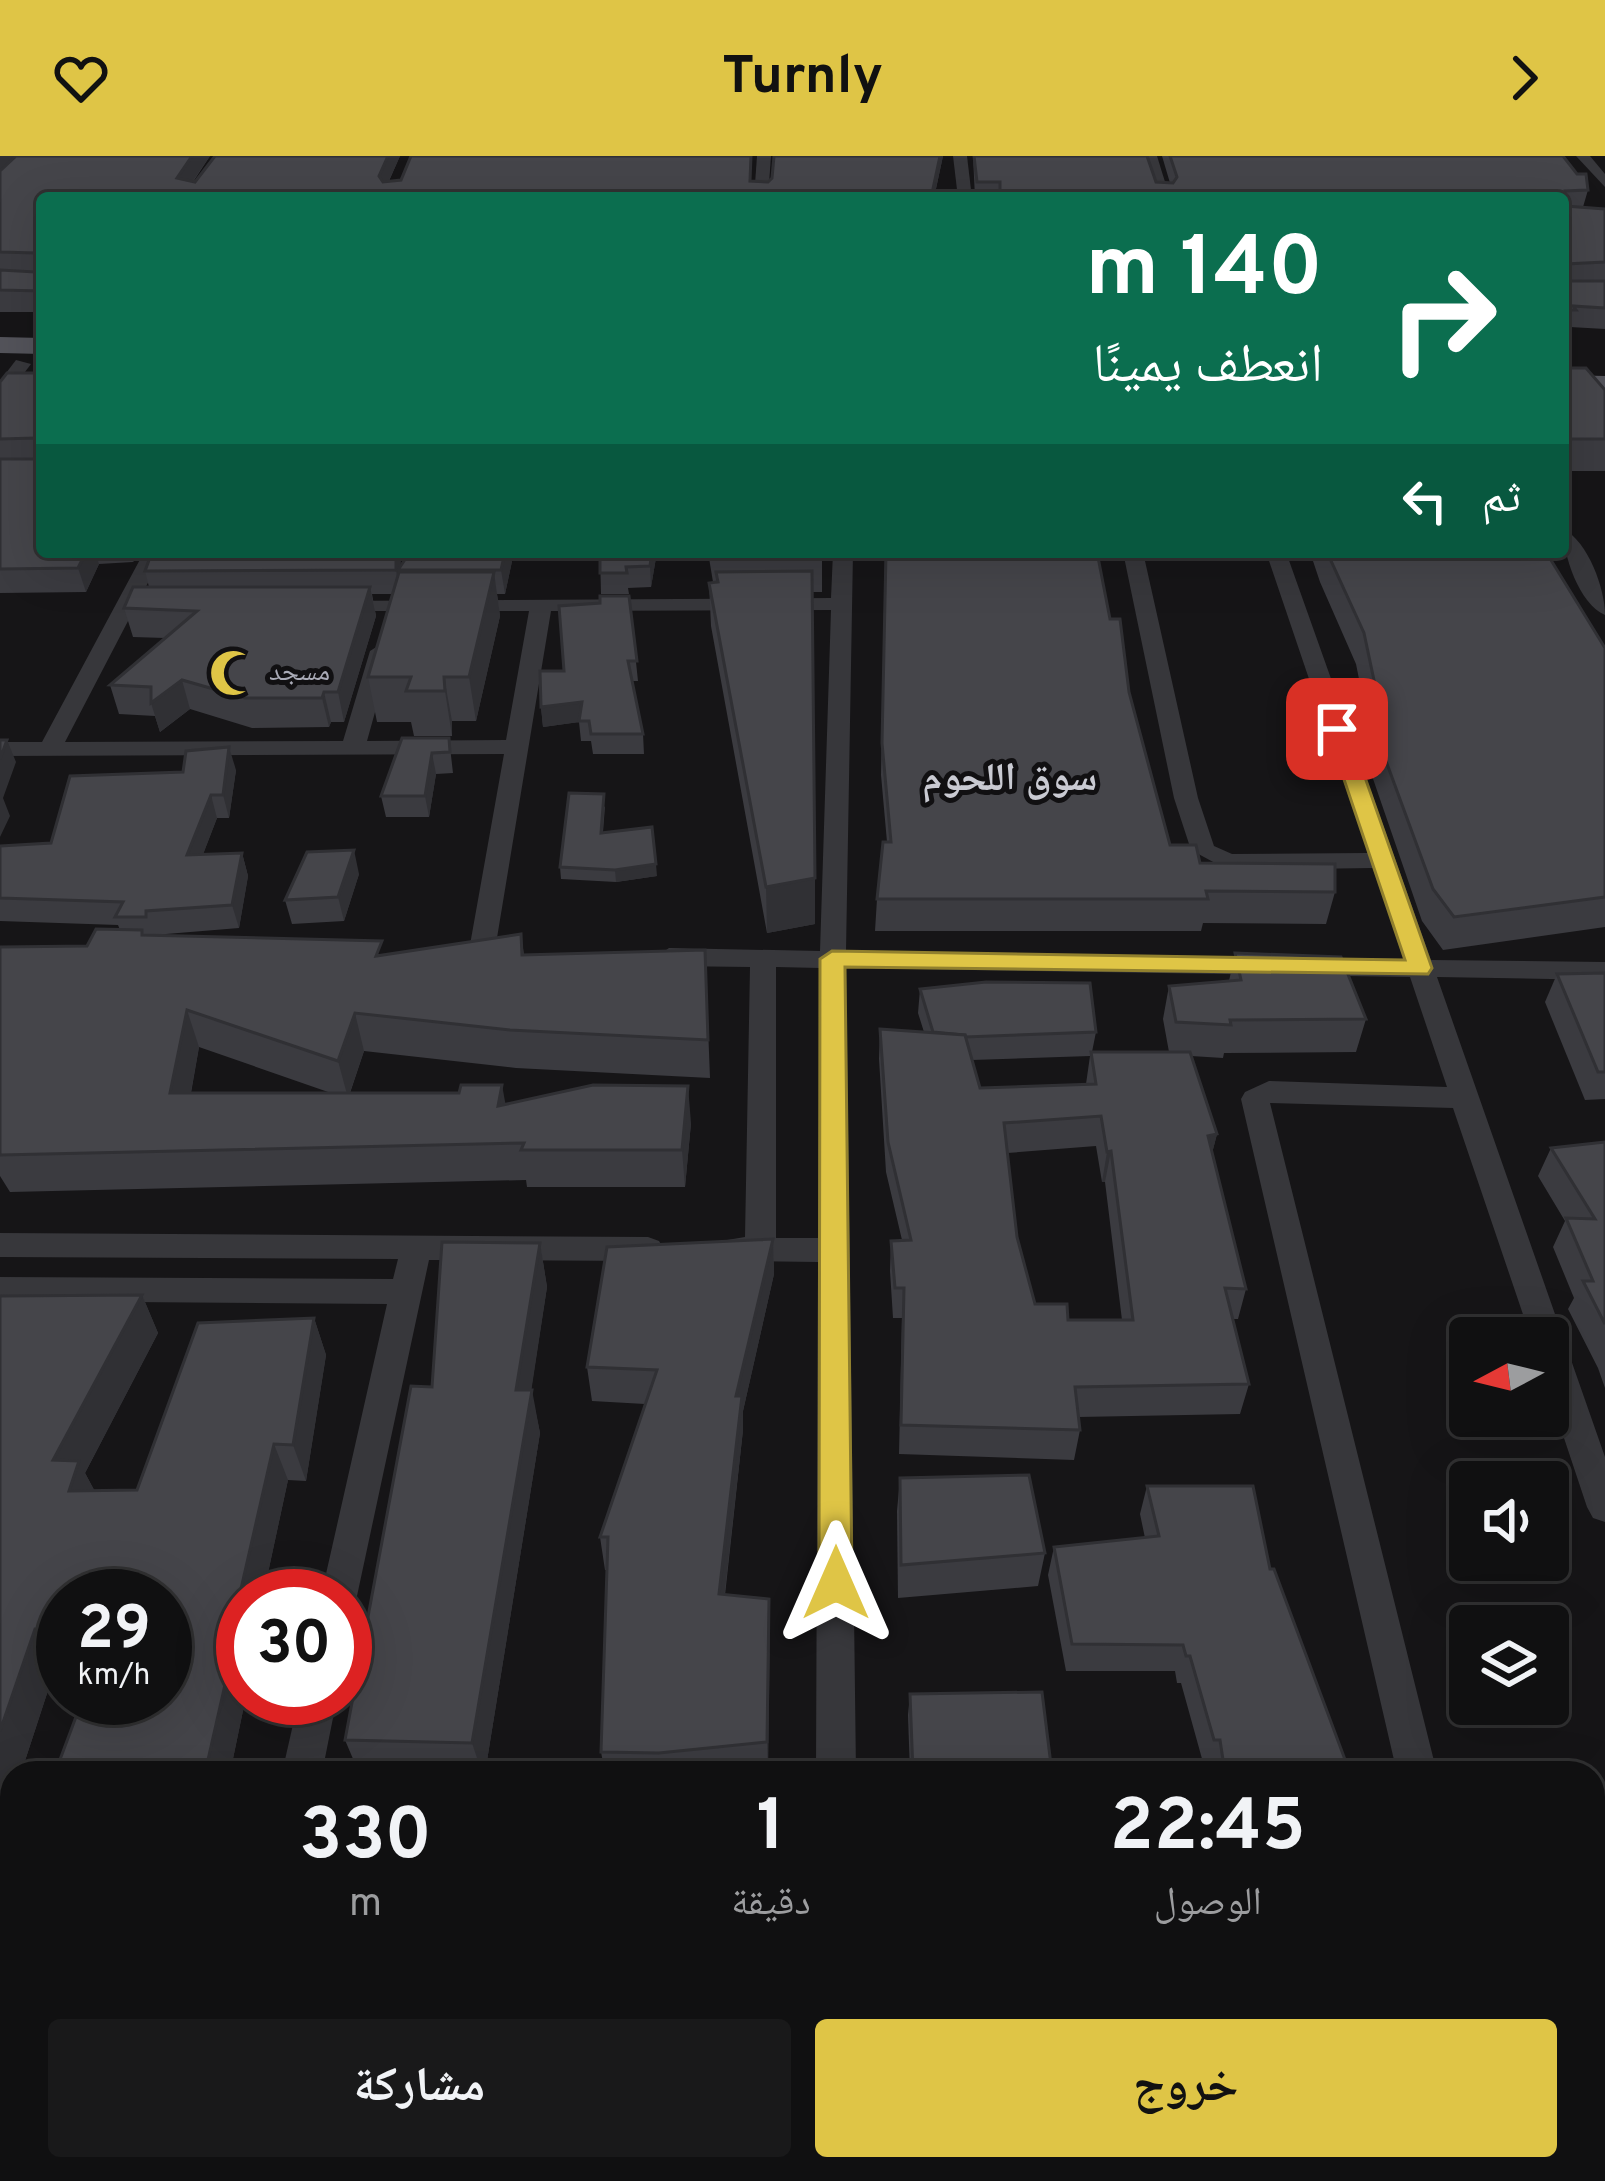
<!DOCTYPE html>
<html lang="ar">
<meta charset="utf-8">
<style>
body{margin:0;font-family:Overpass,"Noto Naskh Arabic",sans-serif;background:#19191a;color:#f1f3f6;direction:rtl;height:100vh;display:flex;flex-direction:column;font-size:45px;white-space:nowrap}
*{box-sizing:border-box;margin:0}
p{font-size:39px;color:#9c9d9f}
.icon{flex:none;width:66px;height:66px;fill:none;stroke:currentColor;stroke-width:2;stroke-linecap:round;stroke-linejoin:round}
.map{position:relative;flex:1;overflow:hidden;direction:ltr}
.sheet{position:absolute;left:0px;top:1605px;width:1605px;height:420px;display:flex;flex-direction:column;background:#101011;border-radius:36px 36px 0 0;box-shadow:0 12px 48px #0002,0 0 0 3px #303031;direction:rtl}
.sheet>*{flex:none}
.hud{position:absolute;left:36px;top:36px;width:1533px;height:366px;border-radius:12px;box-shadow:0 12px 48px #0002,0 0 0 3px #303031;direction:rtl;background:#0b6e4f;color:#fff;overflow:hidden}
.needle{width:78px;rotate:263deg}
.tools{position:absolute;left:1449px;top:1161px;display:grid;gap:24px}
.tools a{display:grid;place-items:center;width:120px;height:120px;border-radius:12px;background:#101011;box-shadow:0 12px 48px #0002,0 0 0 3px #303031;font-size:60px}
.speed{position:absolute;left:36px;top:1413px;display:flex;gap:24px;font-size:60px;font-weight:700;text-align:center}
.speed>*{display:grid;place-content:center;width:156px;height:156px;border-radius:50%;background:#101011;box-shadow:0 12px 48px #0002,0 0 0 3px #303031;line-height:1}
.speed small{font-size:30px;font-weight:400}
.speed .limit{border:18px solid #d22;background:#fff;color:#111}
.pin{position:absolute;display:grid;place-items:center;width:102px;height:102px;color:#fff;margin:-51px;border-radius:24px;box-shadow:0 6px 18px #0006}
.me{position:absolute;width:132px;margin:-66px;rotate:0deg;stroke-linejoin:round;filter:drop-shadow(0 0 9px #0008)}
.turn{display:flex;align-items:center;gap:42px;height:252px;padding:0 48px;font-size:54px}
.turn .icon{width:156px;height:156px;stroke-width:2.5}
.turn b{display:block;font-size:84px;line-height:102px}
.then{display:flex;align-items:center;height:114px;padding:0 48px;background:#0003;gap:24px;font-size:45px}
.eta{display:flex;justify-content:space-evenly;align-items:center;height:204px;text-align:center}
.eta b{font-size:72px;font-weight:700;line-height:84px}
.primary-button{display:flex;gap:24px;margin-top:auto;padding:24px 48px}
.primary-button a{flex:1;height:138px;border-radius:12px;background:#dfc546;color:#111;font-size:48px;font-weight:700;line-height:138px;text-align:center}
.primary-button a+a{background:#19191a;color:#f1f3f6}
header{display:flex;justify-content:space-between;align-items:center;height:156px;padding:0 48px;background:#dfc546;color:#111;font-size:54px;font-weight:700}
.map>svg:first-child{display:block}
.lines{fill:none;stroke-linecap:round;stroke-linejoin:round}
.street{fill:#37373b;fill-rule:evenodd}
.primary{fill:#53535a;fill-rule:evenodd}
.wall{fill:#3b3b40;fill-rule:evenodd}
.shaded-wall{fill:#303034}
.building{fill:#45454a;stroke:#303034;stroke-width:3;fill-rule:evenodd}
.route{fill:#dfc546;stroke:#91802e;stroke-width:3}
.labels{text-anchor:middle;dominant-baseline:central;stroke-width:10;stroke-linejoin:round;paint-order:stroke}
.far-poi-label{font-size:27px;fill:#a9aab6;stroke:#111012;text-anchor:start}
.far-district-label{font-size:39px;font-weight:bold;fill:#c9cad2;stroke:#111012}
</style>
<header><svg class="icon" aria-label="forward" viewBox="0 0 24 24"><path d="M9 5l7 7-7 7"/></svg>Turnly<svg class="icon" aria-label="heart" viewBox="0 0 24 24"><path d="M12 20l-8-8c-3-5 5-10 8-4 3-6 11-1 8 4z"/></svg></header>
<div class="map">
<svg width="1605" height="2025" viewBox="0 0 1605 2025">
<rect width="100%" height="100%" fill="#161517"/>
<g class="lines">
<g class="street">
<polygon points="757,0 771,0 768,42 754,42"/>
<polygon points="953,0 967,0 972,42 958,42"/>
<polygon points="1143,0 1157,0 1170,42 1156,42"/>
<polygon points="1576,0 1590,0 1605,18 1605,31"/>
<polygon points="16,204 31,208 6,241 0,242 0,225"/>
<path d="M1563,373C1588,385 1605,433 1605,459C1579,448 1563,399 1563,373Z"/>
<path d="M144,396H164L65,586L343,585L370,495L381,488L392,495L367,585L506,584L529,455H334L323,449L327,445L831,442L833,396H853L846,795L1404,803L1373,712L1228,714L1191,694L1174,642L1123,396H1143L1198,642L1214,690L1232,698L1368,697L1266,396H1286L1431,804L1605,806V824L1437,821L1605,1301V1366L1593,1362L1587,1351L1548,1234V1182H1531L1453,952L1270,947L1437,1617H1397L1241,943L1245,936L1269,925L1447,931L1410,821L846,812L856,1617H816L818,1106L732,1105L721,1101L716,1093L721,1085L745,1081L750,811L669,810L656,801L669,792L820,795L831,454L551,455L494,800L481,809L468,800L504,598L0,600V586H42ZM776,811L820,812L818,1082H776Z"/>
<polygon points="0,1077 648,1081 659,1085 664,1093 659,1101 648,1105 429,1104 357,1440 345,1454 345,1440 321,1440 387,1148 0,1145 0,1121 393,1123 398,1103 0,1101"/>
<polygon points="299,1542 337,1542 322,1617 282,1617"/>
<rect x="1593" y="1731" width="12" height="42"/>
<rect x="0" y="1967" width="12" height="46"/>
<polygon points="1593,1986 1605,1986 1605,2025 1577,2025 1572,2013 1593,2013"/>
<polygon points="697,2013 1232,2013 1227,2025 702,2025"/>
</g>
<g class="primary">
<polygon points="0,181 42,182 42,198 0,197"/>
<polygon points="1563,219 1605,220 1605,236 1563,235"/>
</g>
</g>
<g class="wall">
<polygon points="0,0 14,0 14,2 16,0 210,0 193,26 400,0 389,25 768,26 943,0 934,42 42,42 42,156 0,156"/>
<polygon points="973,0 1147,0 1156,26 1170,27 1162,0 1563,0 1588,34 1583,51 1605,53 1605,173 1570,171 1569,175 1563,175 1563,42 975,42"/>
<polygon points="1563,212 1605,234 1605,315 1563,315"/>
<polygon points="42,217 42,396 141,396 133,406 99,408 86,436 0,437 0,226"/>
<polygon points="152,396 401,396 400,411 410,396 514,396 505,438 497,438 500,460 476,565 452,565 452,580 414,580 411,566 377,566 368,521 392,438 372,438 376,460 344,566 331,566 329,571 252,572 190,553 160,576 155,560 119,558 110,529 165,482 133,481 124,452 149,431 145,415"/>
<polygon points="562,396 657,396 651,431 628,432 629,438 601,438 600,397 562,402"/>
<polygon points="708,396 822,396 822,436 812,436 815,768 767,777 711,470 709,427 713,426"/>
<polygon points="885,396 1110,463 1170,689 1200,707 1335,736 1326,768 1203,767 1201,775 875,775 877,743 887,686 881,619"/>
<polygon points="1310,396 1546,396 1605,492 1605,771 1443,794 1422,765 1371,617 1363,593 1369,573 1356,508 1320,426"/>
<polygon points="629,440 638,525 632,525 643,578 644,598 593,598 591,585 581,585 579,566 543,571 541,551 564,515 600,447"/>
<polygon points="449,582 453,617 436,618 429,661 386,661 381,640"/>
<path d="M236,614L229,662H217L203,698L242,697L248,720L239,772L154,779L385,799L521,778L524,799L705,794L710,922L516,912L364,895L350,937L505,948L691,967L685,1031H527L526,1024L10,1036L0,1020V791L87,790L120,774L118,769L0,765V690L51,687ZM199,891L331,937H191Z"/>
<polygon points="605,650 603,676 657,720 616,726 561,723 560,711"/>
<polygon points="359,718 344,765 292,768 285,744"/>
<path d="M1235,797L1366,863L1356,896L1224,897L1223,902L1191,900L1217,978L1212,997L1246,1133L1238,1163H1232L1249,1228L1240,1258L1078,1261L1080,1274L1074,1304L899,1298L902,1162H893L890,1115L891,1085L902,1084L886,1016L879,903L880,873L924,876L918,857L920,833L1096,876L1092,896H1169L1163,863L1169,830L1229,825ZM1090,900L1086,928L980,932L972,904ZM1096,990L1102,1026H1105L1122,1164H1068L1035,1148L1017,1081L1007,997Z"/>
<polygon points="1605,817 1605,943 1585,944 1545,846 1557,818"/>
<polygon points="1605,986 1605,1232 1598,1212 1568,1153 1574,1142 1553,1091 1565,1065 1538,1020 1551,992"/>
<polygon points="773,1083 774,1118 743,1255 743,1274 725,1439 769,1443 768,1616 605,1617 601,1596 607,1414 605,1414 600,1381 645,1248 592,1245 587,1211"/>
<polygon points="540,1087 547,1131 531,1234 540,1277 485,1617 359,1617 345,1584 432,1231"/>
<polygon points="142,1139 158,1177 85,1317 94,1334 137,1334 198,1167 314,1162 326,1199 306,1325 288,1324 263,1440 243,1440 241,1537 245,1545 230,1617 55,1617 83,1542 165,1542 165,1440 63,1440 63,1508 57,1507 21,1617 12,1617 12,1644 0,1680 0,1140"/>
<polygon points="900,1322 1045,1397 1038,1430 898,1442 897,1355"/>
<polygon points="1147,1330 1270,1413 1350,1617 1211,1617 1210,1610 1204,1610 1181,1527 1177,1527 1175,1515 1066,1515 1048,1419 1054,1391 1145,1382 1140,1358"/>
<polygon points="910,1538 1051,1609 1049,1617 910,1617 908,1559"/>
</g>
<g class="shaded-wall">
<polygon points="0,0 14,0 14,2 0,17"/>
<polygon points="192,0 210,0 181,42 177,22"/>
<polygon points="388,0 400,0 382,40 379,20"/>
<polygon points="940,0 943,0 934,42 931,42"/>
<polygon points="86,396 95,396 99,408 86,436 78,412"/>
<polygon points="130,396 141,396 133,406"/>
<polygon points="396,396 401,396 400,438 396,414"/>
<polygon points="505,396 514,396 505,438 501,414"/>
<polygon points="562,396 602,396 562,402"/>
<polygon points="652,396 657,396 651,431 650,410"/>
<polygon points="494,416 500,460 476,565 469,521"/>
<polygon points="370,431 376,460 344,566 338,536"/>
<polygon points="444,521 452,565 452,580 445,535"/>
<polygon points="182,524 190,553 160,576 151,547"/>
<polygon points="324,536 331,566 329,571 322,542"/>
<polygon points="582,546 579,566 543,571 541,551"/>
<polygon points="7,584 16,606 3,642 10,660 0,681 0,603"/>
<polygon points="229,591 236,614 229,662 223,639"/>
<polygon points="432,597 436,618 429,661 425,640"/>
<polygon points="211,639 217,662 194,722 187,699"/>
<polygon points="354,694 359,718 344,765 338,741"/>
<polygon points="242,697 248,720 239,772 232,749"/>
<polygon points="656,708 657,720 616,726 615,714"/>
<polygon points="815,722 815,768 767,777 766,731"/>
<polygon points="187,854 199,891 184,974 170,937"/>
<polygon points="355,857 364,895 348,942 338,905"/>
<polygon points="502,929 509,967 498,950"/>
<polygon points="688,930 691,967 685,1031 682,994"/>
<polygon points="1217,978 1209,1009 1208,980"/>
<polygon points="1111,995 1105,1026 1102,1026 1107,996"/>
<polygon points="773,1083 774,1118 743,1255 743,1274 721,1470 719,1438 736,1240"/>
<polygon points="540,1087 547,1131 525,1276 516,1234"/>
<polygon points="142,1139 158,1177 85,1317 98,1341 89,1371 53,1304"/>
<polygon points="314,1162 326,1199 306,1325 293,1289"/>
<polygon points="532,1234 540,1277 485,1617 482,1617 472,1587"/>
<polygon points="274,1288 288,1324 263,1440 243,1440 241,1537 245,1545 230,1617 205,1617 223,1512"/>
<polygon points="769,1443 770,1475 768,1616 767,1586"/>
<polygon points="35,1473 57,1507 21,1617 12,1617 12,1644 0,1680 0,1575"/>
</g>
<g class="building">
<polygon points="16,0 192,0 177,22 195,26 215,0 388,0 379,20 383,26 401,24 411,0 751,0 750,25 768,26 772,22 774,0 940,0 931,42 42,42 42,135 0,134 0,114 35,116 40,102 36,97 0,96 0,15"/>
<polygon points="974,0 1147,0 1156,26 1173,27 1177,21 1170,0 1563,0 1577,18 1586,18 1588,34 1565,35 1566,50 1605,53 1605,106 1566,108 1565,121 1569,125 1605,125 1605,152 1573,150 1576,154 1563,154 1563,42 1000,42 1000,26 977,26"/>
<polygon points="1563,212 1586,212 1605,234 1605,283 1563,283"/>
<polygon points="7,217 42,217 42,396 86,396 78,412 0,413 0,303 35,303 39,298 35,282 0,283 0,226"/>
<polygon points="152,396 396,396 396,414 145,415"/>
<polygon points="410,396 505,396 501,414 398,414"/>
<polygon points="600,396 652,396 650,410 626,411 627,417 600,417"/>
<polygon points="713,396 808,396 713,397"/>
<polygon points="886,396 1097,396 1110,463 1120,463 1129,536 1170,689 1196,689 1200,707 1335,708 1335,736 1206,735 1208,743 877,743 883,686 891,686 882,587"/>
<polygon points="1327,396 1546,396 1605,492 1605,741 1454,761 1433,733 1379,586 1372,562 1382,562 1364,477"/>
<polygon points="812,415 815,722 766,731 709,427 718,426 716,416"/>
<polygon points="399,416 494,416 469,521 444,521 445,535 406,535 411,521 368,521"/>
<polygon points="133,431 370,431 338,536 324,536 322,542 245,542 182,524 151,547 151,531 110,529 197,455 124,452"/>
<polygon points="600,440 629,440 637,505 628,505 643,578 591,578 589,565 579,565 582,546 541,551 540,515 564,515 559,450 600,447"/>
<polygon points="402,582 449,582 450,596 432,597 425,640 381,640"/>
<polygon points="0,584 7,584 0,603"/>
<polygon points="229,591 223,639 211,639 187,699 242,697 232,749 146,755 146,761 115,761 123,746 0,742 0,690 51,687 70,620 183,616 186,595"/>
<polygon points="569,637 604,638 601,677 652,671 656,708 615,714 560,711"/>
<polygon points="354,694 338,741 285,744 307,696"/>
<polygon points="96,773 142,774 142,779 382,785 376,800 521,778 522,799 705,794 708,884 510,874 355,857 338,905 187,854 170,937 459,937 461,929 502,929 498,950 593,929 688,930 682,994 521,994 524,987 0,999 0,791 87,790"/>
<polygon points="1235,797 1341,801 1366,863 1230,864 1231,869 1176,866 1169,830 1241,824"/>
<polygon points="1605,817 1605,916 1598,916 1557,818"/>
<polygon points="986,826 1090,827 1096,876 965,881 965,879 933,876 920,833"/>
<path d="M880,873L965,879L980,932L1096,928L1091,896H1190L1217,978L1208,980L1246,1133L1225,1132L1249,1228L1075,1231L1080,1274L901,1269L904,1132H895L891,1085L911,1084L888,986ZM1101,960L1107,996L1111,995L1133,1164H1068L1067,1148H1035L1017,1081L1004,967Z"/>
<polygon points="1605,986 1605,1168 1583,1125 1593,1125 1566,1062 1595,1063 1551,992"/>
<polygon points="773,1083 736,1240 742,1240 719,1438 769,1443 767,1586 659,1597 601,1596 608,1381 600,1381 657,1214 587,1211 607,1091"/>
<polygon points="442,1086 540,1087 516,1234 532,1234 472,1587 345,1584 411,1230 432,1231"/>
<polygon points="142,1139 53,1304 79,1305 69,1335 137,1334 198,1167 314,1162 293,1289 274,1288 223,1512 229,1511 205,1617 55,1617 83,1542 165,1542 165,1440 63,1440 63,1474 35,1473 0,1575 0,1140"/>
<polygon points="1029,1319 1045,1397 901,1409 900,1322"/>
<polygon points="1147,1330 1253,1330 1270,1413 1274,1413 1350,1617 1225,1617 1220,1584 1214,1584 1190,1500 1186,1500 1183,1489 1072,1488 1054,1391 1159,1380"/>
<polygon points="1042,1536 1051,1609 1030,1611 1031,1617 913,1617 910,1538"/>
<polygon points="25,2021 24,2025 0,2025 0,2022"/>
</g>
<polygon class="route" points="1337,566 1348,573 1432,812 1428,818 845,811 852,1427 847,1437 836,1442 824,1437 819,1427 820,803 832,795 1405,804 1327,573"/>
<defs>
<symbol id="mosque-bare" viewBox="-9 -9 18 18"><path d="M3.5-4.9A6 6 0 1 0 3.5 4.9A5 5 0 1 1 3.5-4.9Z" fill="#dfc546" stroke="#111012" stroke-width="2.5" paint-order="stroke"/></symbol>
</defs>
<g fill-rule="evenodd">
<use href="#mosque-bare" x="200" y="484" width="66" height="66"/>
</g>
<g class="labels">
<g class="far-poi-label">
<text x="269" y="517">مسجد</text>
</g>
<g class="far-district-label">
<text x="1010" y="624">سوق اللحوم</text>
</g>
</g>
</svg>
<div class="tools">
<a><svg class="needle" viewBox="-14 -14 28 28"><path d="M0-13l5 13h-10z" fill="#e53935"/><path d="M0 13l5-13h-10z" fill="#9c9d9f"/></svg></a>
<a><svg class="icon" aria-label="sound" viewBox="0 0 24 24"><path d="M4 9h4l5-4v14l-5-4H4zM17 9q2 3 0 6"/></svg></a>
<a><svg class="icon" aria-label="layers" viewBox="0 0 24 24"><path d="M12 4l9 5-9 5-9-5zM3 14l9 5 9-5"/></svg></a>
</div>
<div class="speed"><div>29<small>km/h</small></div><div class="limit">30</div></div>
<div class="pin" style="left:1337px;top:573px;background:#d93025"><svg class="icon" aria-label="arrive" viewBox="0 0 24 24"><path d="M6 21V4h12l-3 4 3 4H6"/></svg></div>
<svg class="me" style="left:836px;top:1427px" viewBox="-20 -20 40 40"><path d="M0-17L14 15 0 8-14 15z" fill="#dfc546" stroke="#fff" stroke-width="4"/></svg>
<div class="hud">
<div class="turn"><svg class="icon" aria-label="right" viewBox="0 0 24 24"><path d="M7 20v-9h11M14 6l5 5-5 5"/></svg><div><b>140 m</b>انعطف يمينًا</div></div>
<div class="then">ثم<svg class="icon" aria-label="left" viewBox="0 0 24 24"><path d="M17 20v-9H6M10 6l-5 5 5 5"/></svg></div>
</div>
<section class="sheet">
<div class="eta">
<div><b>22:45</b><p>الوصول</p></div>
<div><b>1</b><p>دقيقة</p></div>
<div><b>330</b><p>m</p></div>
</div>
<div class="primary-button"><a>خروج</a><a>مشاركة</a></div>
</section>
</div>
